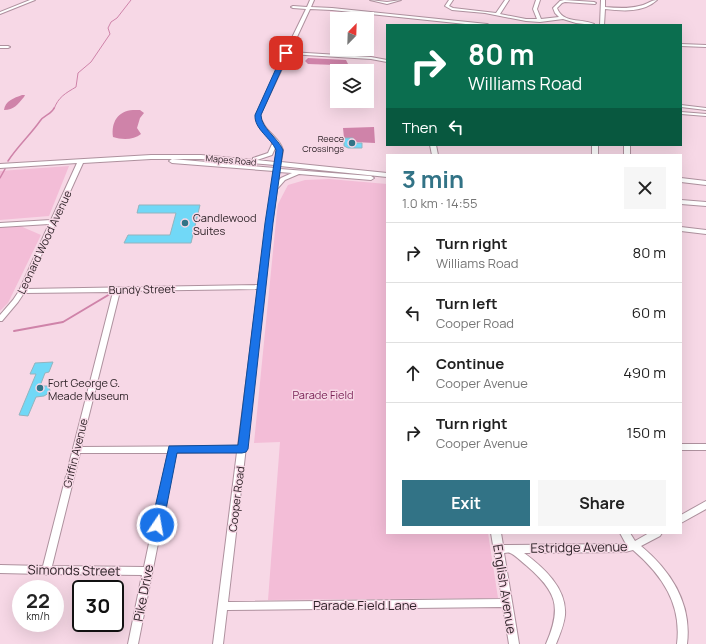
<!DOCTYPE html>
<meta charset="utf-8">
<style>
body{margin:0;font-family:Manrope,sans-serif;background:#f6f6f6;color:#222;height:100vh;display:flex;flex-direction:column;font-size:15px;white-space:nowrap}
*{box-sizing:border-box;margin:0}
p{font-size:13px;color:#767676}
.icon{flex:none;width:22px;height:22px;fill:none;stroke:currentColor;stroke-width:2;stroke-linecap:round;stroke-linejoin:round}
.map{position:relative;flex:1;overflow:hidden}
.sheet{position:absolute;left:386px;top:154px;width:296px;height:380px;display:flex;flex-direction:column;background:#fff;border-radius:0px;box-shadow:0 4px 16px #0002}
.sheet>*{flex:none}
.guide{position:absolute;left:386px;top:24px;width:296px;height:122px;border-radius:0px;box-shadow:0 4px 16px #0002;background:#0b6e4f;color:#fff;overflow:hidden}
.needle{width:26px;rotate:23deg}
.fabs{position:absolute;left:330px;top:12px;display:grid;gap:8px}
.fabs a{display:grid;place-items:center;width:44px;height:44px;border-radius:0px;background:#fff;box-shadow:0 4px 16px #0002;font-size:20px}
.speed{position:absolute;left:12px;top:580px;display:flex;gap:8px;font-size:20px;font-weight:700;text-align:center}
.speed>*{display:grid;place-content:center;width:52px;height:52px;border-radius:50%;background:#fff;box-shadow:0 4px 16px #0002;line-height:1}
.speed small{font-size:10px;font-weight:400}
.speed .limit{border:2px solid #111;border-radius:6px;background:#fff;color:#111}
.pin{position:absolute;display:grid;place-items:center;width:34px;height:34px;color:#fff;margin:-17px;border-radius:8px;box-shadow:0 2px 6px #0006}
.me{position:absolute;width:44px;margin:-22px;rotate:12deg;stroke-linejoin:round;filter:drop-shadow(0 0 3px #0008)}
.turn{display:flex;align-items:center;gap:14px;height:84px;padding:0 16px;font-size:18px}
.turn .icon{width:52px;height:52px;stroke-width:2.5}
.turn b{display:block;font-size:28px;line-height:34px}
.then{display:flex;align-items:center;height:38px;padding:0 16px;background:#0003;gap:8px;font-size:15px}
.round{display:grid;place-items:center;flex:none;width:42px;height:42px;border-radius:0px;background:#f6f6f6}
.summary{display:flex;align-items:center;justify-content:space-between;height:68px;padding:0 16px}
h1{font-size:24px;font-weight:700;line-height:30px;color:#327386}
.action{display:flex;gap:8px;margin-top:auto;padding:8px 16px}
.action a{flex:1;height:46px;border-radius:0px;background:#327386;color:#fff;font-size:16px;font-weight:700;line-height:46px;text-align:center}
.action a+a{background:#f6f6f6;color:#222}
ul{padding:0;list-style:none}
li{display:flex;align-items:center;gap:12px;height:60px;padding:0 16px;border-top:1px solid #e0e0e0}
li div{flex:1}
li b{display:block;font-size:15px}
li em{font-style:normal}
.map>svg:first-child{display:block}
.green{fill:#f3bdd7}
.water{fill:#cf83a9}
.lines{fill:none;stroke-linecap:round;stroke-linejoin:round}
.stream-far2{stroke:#cf83a9;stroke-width:1}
.stream-far1{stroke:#cf83a9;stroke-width:1.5}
.stream{stroke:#cf83a9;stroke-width:2}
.building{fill:#71d8f7;stroke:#93b4be}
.minor-casing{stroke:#ae919e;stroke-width:2}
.minor{fill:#fff;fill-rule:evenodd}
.route{fill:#1a73e8;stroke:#114b97}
.poi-dot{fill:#327386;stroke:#f7d8e6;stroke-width:1.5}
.labels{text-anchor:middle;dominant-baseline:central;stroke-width:3;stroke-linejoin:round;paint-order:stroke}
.far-poi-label{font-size:9px;fill:#2f2429;stroke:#f7d8e6;text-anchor:end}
.far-street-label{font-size:9px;fill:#2f2429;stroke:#f7d8e6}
.poi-label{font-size:11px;fill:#2f2429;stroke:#f7d8e6;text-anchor:start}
.street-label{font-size:11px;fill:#2f2429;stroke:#f7d8e6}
.park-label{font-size:11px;fill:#7c2357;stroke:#f7d8e6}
.near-street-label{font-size:13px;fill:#2f2429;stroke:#f7d8e6}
</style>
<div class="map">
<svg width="706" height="644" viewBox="0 0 706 644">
<rect width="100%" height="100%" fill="#f7d8e6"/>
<g class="green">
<polygon points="69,166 49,216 0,220 0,171"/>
<polygon points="329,179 387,184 387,533 488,533 498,598 268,600 280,442 254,443 277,211 278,204 288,185 305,180"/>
<polygon points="18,225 41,235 8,303 0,311 0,227"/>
</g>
<g class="water">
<polygon points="308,58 346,60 348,64 336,65 308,64 305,61"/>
<path d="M22,95H25L24,97C18,104 14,110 4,110C5,101 14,98 22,95Z"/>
<path d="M133,110H140L144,113L140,118L137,128L141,134C134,140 122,140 113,137C111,122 118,111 133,110Z"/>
<polygon points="374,127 375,143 354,142 353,138 344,138 343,128"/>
</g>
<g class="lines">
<path class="stream-far2" d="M54,109C58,97 66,93 76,87L78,73L91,62L110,34L108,28L111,22L117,18L131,0"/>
<g class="stream-far1">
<path d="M8,161C17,147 31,134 40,121C44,115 52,114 54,108"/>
<polyline points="0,178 5,169"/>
</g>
<polyline class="stream" points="14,331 63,322 110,294"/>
</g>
<g class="building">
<polygon points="344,138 353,138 353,143 362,143 362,148 348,148 344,146"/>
<polygon points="139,205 200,205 191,243 124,243 128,235 170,235 176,213 137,213"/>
<polygon points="53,362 49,372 45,373 40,386 48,386 50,390 49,393 44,396 36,397 28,416 19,415 36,374 30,374 35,363"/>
</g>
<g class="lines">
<defs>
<g id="minor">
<polygon points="30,0 35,0 0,14 0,12"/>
<path d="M310,0H314L311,7L332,8L487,24L489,25H475L332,10L310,9L290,52L371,57L387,60V62L371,59L289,54L260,115C263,131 280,137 283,150C283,153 281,159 281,162L387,173V177L280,166V169L371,176L374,178L371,180L299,174L285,180L277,189L272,223L228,602L502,599L491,533H501L503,545L625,544H626L620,533H630L635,541L649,533H662L660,536L641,546C671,571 692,604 687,644H677C682,604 662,575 633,550L625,552L524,553C543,567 567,588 565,615C564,625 560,634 556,644H546C562,607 557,592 527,566C523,563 514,554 510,553C508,552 506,553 504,553L519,644H509L503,607L227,610L223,644H213L237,452L176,453L138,644H128L142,575L49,574L46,575L43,574L0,573V565L43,566L113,292L24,293L18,302L2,321H0V315L13,300L19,291L49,224L0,227V223L51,220L77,163L0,168V164L151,155H201L253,160V158L268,153L273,142L258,125L256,115L284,54V53L285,52L306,9L293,8L291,7L293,6L307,7ZM276,146L277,150L275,162L257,160L272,155ZM151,159H201L275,165V168L172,159L169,161L172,163L274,171L258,285L26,289L83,163ZM279,172L292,173L281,178L278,181ZM258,289L238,446L81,447L120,291ZM80,453H168L144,567L52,566Z"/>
<polygon points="370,0 387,2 401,0 387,4"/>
<path d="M449,0H453L449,6L453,8L496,13L505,0H509L500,14L526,19H537L533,9L536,0H540L537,9L541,19L559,17L555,13L553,8L560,1L564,0L594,2L596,3L595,4L565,2L562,3L557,8C563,24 581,18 594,24L593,25L576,23L563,19L540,22L526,21L485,13L452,10L445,6Z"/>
<path d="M601,0H605V7C616,8 628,9 639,6C646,5 651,0 657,0C643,13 622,11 605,9L604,25H600Z"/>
<polygon points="681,44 706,45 706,47 681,46"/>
<polygon points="0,46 8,46 10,47 8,48 0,48"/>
<polygon points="681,105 706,108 706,110 681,107"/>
<polygon points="681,112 706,114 706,116 681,114"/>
<polygon points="430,145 436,145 438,155 432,155"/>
<rect x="592" y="145" width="6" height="10"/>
<rect x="624" y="145" width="6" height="10"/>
<polygon points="681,178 706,181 706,185 681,182"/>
<polygon points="681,200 706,202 706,206 681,204"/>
<polygon points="681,227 706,230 706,234 681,231"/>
<rect x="681" y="444" width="25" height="6"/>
<polygon points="706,501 706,509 681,523 681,515"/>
</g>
</defs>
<use href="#minor" class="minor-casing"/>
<use href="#minor" class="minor"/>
</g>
<path class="route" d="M286,51L289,53L261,115C261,128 278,138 283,150L273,223L248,449L246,452L242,453H177L163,525L161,529L157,530L153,529L151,525L169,446L238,445L265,223L276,150C271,138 254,129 255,115L283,53Z"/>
<g class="poi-dot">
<circle cx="352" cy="143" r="4"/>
<circle cx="185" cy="223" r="4"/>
<circle cx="40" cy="388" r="4"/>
</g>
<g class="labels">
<g class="far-poi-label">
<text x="344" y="138">Reece<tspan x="344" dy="10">Crossings</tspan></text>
</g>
<g class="far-street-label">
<text transform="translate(231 160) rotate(5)">Mapes Road</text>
</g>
<g class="poi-label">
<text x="193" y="217">Candlewood<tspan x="193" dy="13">Suites</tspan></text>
<text x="48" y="382">Fort George G.<tspan x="48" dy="13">Meade Museum</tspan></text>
</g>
<g class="street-label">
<text transform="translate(44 242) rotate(-65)">Leonard Wood Avenue</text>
<text transform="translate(142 289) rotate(-1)">Bundy Street</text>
<text transform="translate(75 453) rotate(-76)">Griffin Avenue</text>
<text transform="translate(236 499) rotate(-83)">Cooper Road</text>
</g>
<g class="park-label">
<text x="323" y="394">Parade Field</text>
</g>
<g class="near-street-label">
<text transform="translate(579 547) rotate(-1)">Estridge Avenue</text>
<text transform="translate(74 570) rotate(1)">Simonds Street</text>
<text transform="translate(505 589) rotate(81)">English Avenue</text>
<text transform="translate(143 593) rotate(-79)">Pike Drive</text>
<text x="365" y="605">Parade Field Lane</text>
</g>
</g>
</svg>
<div class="fabs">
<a><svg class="needle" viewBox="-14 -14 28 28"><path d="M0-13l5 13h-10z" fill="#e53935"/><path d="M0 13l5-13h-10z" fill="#767676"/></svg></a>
<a><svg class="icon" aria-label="layers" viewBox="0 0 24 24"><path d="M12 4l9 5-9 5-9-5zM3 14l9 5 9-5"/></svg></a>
</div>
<div class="speed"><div>22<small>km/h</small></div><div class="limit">30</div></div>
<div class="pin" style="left:286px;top:53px;background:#d93025"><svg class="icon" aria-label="arrive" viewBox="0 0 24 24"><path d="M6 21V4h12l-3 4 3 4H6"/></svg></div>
<svg class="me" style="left:157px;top:525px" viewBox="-20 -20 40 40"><circle r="17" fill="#1a73e8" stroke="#fff" stroke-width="3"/><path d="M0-11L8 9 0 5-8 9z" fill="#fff"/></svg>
<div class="guide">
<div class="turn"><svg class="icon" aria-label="right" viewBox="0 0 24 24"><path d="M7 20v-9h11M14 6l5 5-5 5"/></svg><div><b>80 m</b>Williams Road</div></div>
<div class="then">Then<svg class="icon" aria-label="left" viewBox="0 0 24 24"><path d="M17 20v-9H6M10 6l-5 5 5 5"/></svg></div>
</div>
<section class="sheet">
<div class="summary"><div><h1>3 min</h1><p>1.0 km · 14:55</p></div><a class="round"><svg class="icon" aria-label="close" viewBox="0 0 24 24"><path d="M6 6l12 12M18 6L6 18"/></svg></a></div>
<ul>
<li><svg class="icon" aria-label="right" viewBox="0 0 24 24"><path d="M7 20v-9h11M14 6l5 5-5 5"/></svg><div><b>Turn right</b><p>Williams Road</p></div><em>80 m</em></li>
<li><svg class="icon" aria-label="left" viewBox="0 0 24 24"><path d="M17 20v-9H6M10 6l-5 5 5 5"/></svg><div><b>Turn left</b><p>Cooper Road</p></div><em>60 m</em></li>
<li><svg class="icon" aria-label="ahead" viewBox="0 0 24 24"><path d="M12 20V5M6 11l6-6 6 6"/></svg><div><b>Continue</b><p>Cooper Avenue</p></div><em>490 m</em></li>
<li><svg class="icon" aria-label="right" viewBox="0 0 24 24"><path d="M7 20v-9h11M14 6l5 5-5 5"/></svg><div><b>Turn right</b><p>Cooper Avenue</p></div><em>150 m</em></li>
</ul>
<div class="action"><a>Exit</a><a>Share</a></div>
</section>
</div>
